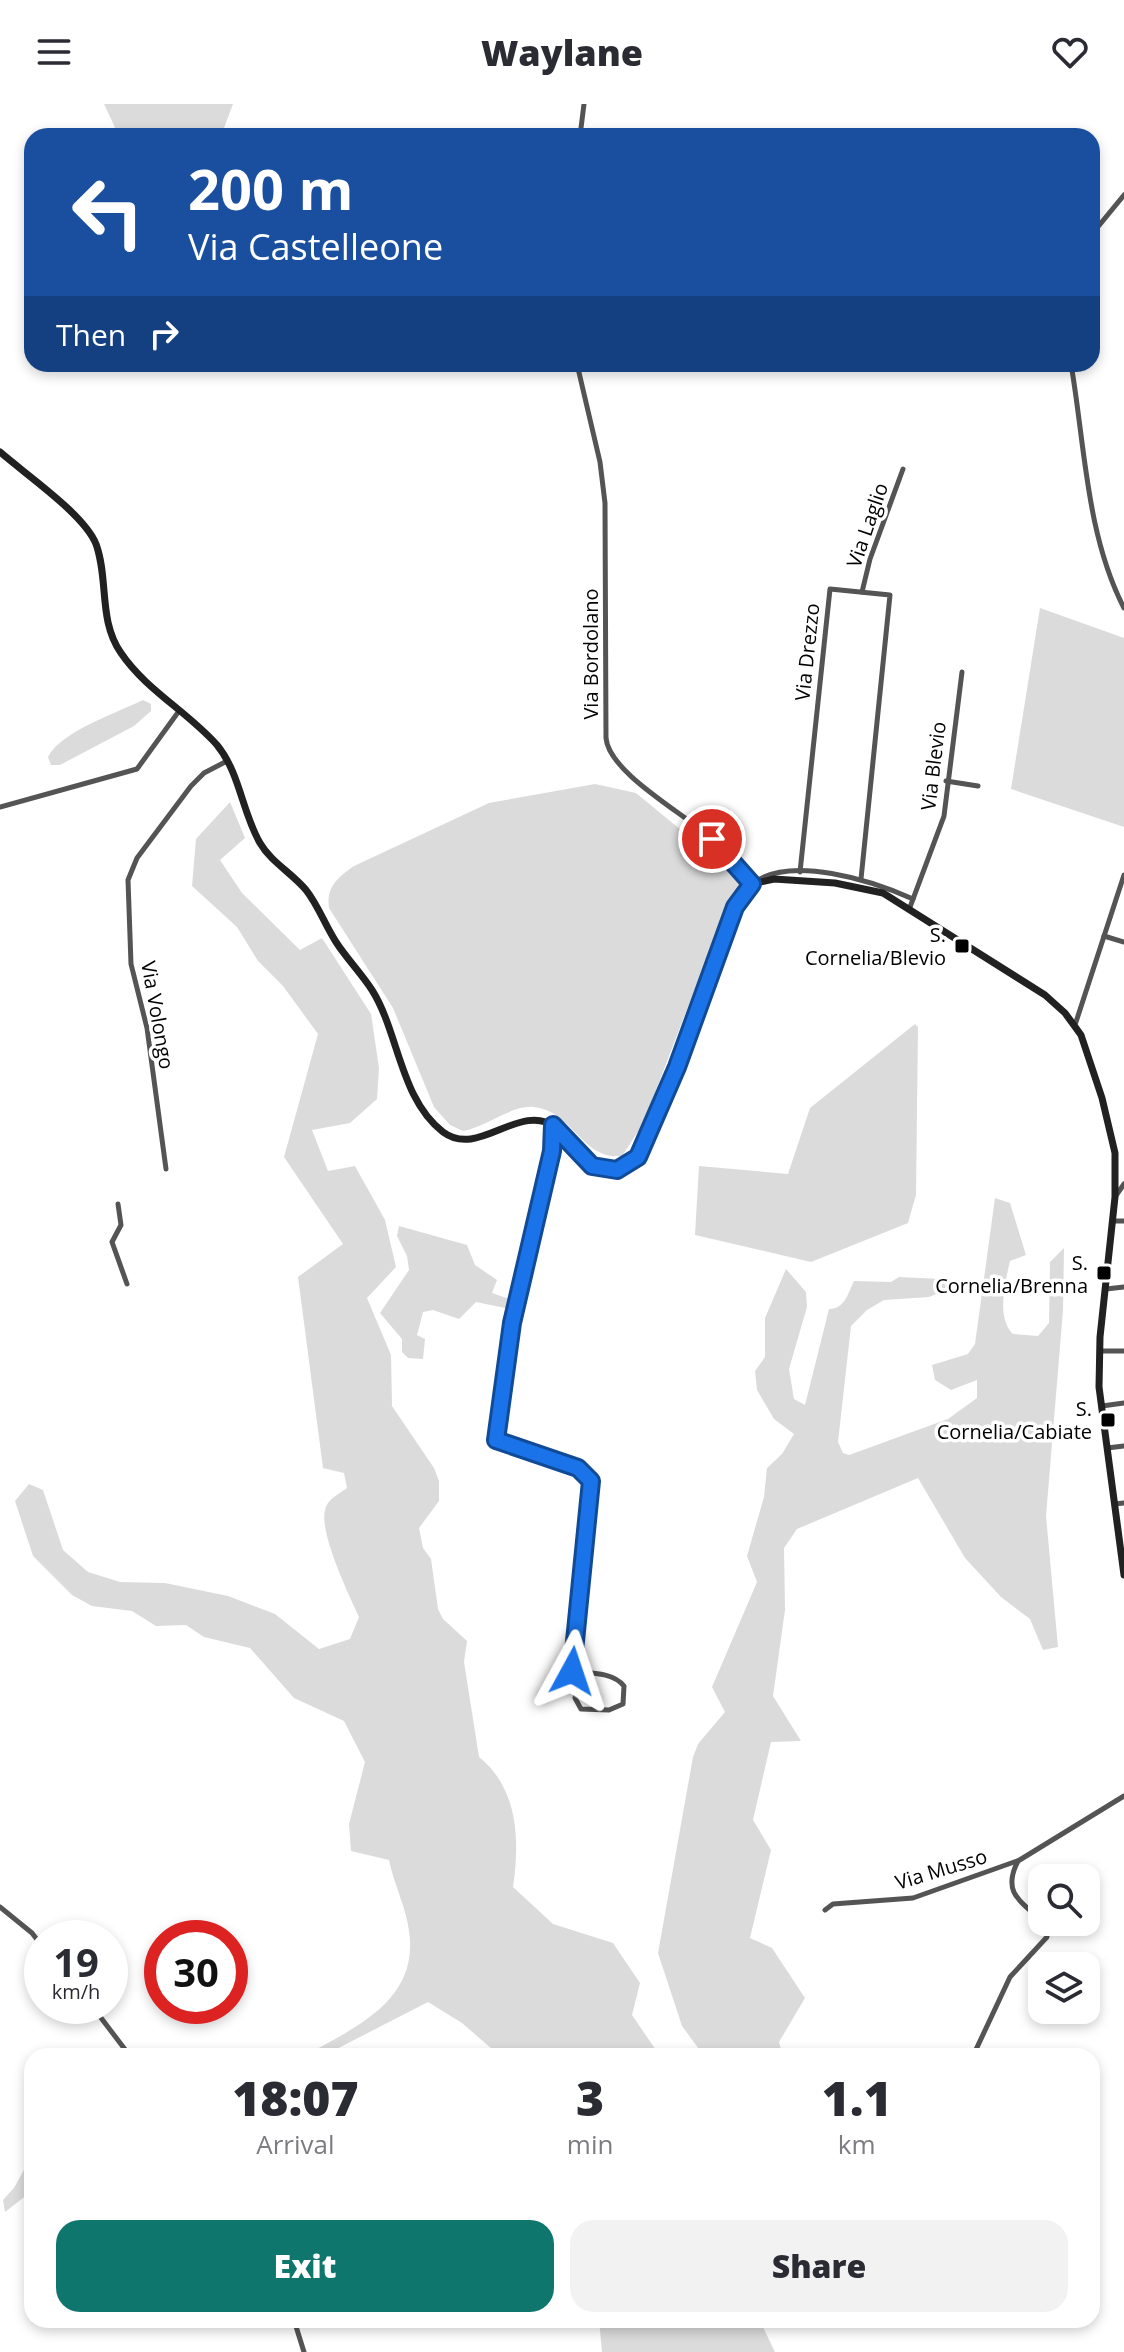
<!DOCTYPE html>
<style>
body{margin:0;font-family:"Open Sans",sans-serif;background:#f2f2f3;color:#2b2b33;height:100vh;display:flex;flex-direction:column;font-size:30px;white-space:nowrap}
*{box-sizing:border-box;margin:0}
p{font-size:26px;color:#7c7c81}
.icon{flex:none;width:44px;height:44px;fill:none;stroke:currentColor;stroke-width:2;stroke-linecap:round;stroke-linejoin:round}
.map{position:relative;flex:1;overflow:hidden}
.details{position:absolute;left:24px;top:1944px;width:1076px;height:280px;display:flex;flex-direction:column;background:#fff;border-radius:24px;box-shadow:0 4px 12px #0003}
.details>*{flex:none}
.top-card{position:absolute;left:24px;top:24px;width:1076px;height:244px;border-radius:24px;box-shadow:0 4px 12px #0003;background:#1a4fa0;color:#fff;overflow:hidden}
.tools{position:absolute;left:1028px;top:1760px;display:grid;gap:16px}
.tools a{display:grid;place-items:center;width:72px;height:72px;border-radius:16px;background:#fff;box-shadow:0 4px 12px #0003;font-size:40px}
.speed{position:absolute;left:24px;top:1816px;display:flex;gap:16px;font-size:40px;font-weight:700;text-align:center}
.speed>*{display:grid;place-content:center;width:104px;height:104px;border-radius:50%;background:#fff;box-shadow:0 4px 12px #0003;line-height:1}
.speed small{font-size:20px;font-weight:400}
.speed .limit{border:12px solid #d22;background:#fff;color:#111}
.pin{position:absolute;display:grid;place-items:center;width:68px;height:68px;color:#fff;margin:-34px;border:4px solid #fff;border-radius:50%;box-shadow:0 2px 8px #0007}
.me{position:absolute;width:88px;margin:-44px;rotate:5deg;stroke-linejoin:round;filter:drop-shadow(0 0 6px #0008)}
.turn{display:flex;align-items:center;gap:28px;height:168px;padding:0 32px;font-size:36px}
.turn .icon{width:104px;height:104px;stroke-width:2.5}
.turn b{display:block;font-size:56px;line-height:68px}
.then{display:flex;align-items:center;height:76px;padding:0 32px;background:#0003;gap:16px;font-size:30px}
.eta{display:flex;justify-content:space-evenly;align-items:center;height:136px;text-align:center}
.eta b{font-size:48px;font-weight:800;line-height:56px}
.button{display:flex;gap:16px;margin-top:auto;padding:16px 32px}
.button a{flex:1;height:92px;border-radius:24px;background:#0f766e;color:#fff;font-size:32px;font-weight:800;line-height:92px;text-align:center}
.button a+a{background:#f2f2f3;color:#2b2b33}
header{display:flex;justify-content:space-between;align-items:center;height:104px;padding:0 32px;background:#fff;font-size:36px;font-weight:800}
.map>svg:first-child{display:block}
.green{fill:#dbdbdb}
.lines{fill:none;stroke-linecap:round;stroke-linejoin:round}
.street{stroke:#545454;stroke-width:5}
.secondary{stroke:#212121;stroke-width:7}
.route-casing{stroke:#114b97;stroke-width:20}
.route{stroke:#1a73e8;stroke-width:14}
.poi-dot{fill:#000;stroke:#fff;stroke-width:3}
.labels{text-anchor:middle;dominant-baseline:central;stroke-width:7;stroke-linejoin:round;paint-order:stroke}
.street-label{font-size:20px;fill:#000;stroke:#fff}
.poi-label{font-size:20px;fill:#000;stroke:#fff;text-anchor:end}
</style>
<header><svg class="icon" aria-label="menu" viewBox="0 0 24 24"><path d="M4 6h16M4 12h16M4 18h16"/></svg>Waylane<svg class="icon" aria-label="heart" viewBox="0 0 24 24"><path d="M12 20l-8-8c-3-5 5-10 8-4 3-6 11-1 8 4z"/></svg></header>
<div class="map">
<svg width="1124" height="2248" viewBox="0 0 1124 2248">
<rect width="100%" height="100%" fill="#fff"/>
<g class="green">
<polygon points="104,0 233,0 221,32 119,32"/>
<polygon points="1040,504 1124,534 1124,723 1011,685"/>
<path d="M143,596L151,600V607L134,622L60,661H51L48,653C61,627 117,609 143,596Z"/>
<path d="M595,680L636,689L743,777L715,832L643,1020L622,1052C582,1057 573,1007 534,1003C511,1001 486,1023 463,1027L450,1021L434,1003L393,904L329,804C326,783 338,773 354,762L489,699Z"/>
<path d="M230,698L245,734L220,756L242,789L300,846L322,834L371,910L379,964L377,995L350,1019L312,1026L328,1067L355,1062L385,1116L396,1163L367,1194L391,1251L392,1302L434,1364L439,1377V1397L419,1424L423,1444L431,1455L438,1505L443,1515L467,1537L464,1558L479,1653C518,1684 520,1736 513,1783L553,1820L613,1839L640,1879L632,1911L660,1952H500L462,1919L428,1898L323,1952L313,1947C361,1921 419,1893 409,1827C406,1803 394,1781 389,1756L351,1747L349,1720L365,1658L344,1617L294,1594L250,1544L204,1533L186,1521L156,1522L132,1507L92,1502L72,1491L33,1452L15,1397L29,1380L43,1386L63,1446L88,1468L120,1478L165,1479L228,1492L275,1510L319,1545L350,1535L359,1513C349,1491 319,1429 325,1406C327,1395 339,1390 347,1384L344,1369L323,1364L298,1173L343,1140L284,1053L318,930L283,882L258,857L237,823L192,782L196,735Z"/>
<polygon points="915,920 918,923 916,1091 908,1119 811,1158 695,1131 699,1062 788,1070 810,1004"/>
<path d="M995,1094L1010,1099L1026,1151L1010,1157C1005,1179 996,1213 1013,1230L1038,1232L1049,1219L1050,1158L1064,1144L1063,1206L1046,1412L1058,1543L1043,1546L1030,1515L1001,1493L965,1454L918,1374L797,1425L784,1444L785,1506L773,1592L801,1637L771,1638L753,1716L771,1746L750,1834L772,1844L805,1894L779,1938L783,1952H704L682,1922L658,1849L693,1653L698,1640L725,1608L712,1583L757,1478L747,1452L764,1393L767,1364L782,1350L794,1330L774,1315L757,1286L755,1267L765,1253V1214L786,1165L806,1188L807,1203L789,1265L794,1295L805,1301L829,1205C845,1205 848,1189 854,1177L891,1178L899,1173L962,1176L961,1180L929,1193L884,1196L867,1206L851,1222L838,1338L843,1349L849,1351L948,1315L977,1294V1276L951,1286L935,1276L932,1261L968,1250L975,1240Z"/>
<polygon points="399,1122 467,1141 475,1161 497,1176 492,1189 512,1196 510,1205 476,1198 459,1215 433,1206 423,1208 417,1231 425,1235 423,1255 408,1254 402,1248 402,1235 380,1209 409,1166 407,1152 397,1132"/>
<polygon points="32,2051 32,2087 5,2108 3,2096 14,2084"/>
<polygon points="599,2216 763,2216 762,2221 775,2248 602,2248"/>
</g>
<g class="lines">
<g class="street">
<polyline points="580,32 584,0"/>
<polyline points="1092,130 1124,91"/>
<path d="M577,260L600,358L605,399L606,634C609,669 685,710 711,734C726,748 739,763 752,780C790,750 873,777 913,795"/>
<path d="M1071,260C1085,341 1086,430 1124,504"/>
<polyline points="862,488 870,455 903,365"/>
<polyline points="946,677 978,682"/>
<polyline points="0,703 137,665 179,607"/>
<polyline points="800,768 830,485 890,491 861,775"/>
<polyline points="910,803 944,712 962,568"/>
<polyline points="1104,832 1124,838"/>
<polyline points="1075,921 1124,771"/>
<path d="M553,1022L550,1055L512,1219L496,1333L503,1340L578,1364L590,1374L572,1567C589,1569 613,1568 624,1582L623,1600L609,1606L581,1605L575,1594L579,1568"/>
<polyline points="166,1065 147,924 131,860 128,776 137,754 191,682 204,669 227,657"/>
<polyline points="1115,1093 1124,1080"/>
<polyline points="118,1100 121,1121 112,1138 127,1180"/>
<polyline points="1113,1117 1124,1117"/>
<polyline points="1106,1185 1124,1183"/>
<polyline points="1100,1247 1124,1247"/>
<polyline points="1102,1302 1124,1299"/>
<polyline points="1107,1344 1124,1342"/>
<polyline points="1114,1400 1124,1399"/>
<polyline points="0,1803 32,1829 42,1842"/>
<polyline points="825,1806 833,1800 913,1794 1017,1757"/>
<polyline points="92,1902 130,1952"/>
<path d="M973,1952L1010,1873L1047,1833C1048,1803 994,1803 1018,1757L1124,1692"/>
<polyline points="294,2216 304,2248"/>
</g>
<path class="secondary" d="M0,348C25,370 84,410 96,440C109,476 98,516 121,549C146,586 188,608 217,641C240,669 242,708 260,739C271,758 292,769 306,786C318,801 325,821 336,838C347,855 361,869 372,886C399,929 400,995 443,1028C479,1055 519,997 556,1023C577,1038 595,1088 630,1061C661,1037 716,850 735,803L752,780L774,775L835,779L883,789L1045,891L1065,909L1081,931L1102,994L1115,1049V1093L1100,1233L1099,1283L1124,1471"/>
</g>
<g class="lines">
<defs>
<polyline id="route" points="572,1567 591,1377 578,1364 496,1336 512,1219 552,1047 553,1021 592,1062 617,1066 638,1053 677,963 735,803 752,780 712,735"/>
</defs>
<use href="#route" class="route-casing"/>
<use href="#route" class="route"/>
</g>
<g class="poi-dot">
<rect x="954" y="834" width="16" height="16" rx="4"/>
<rect x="1096" y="1161" width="16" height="16" rx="4"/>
<rect x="1100" y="1308" width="16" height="16" rx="4"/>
</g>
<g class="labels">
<g class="street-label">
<text transform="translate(867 421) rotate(-71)">Via Laglio</text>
<text transform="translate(807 548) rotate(-84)">Via Drezzo</text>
<text transform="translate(590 550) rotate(-90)">Via Bordolano</text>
<text transform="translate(933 662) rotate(-83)">Via Blevio</text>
<text transform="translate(158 911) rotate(80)">Via Volongo</text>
<text transform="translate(941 1765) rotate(-17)">Via Musso</text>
</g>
<g class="poi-label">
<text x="946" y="830">S.<tspan x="946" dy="23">Cornelia/Blevio</tspan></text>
<text x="1088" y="1158">S.<tspan x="1088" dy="23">Cornelia/Brenna</tspan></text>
<text x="1092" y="1304">S.<tspan x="1092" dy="23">Cornelia/Cabiate</tspan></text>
</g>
</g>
</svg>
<div class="tools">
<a><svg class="icon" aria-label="search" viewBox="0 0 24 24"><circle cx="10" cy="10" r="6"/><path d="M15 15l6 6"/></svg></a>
<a><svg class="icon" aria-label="layers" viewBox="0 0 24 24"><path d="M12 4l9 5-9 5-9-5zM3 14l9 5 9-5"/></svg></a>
</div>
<div class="speed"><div>19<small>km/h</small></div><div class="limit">30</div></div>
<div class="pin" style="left:712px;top:735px;background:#d93025"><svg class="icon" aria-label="arrive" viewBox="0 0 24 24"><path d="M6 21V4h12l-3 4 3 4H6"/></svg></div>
<svg class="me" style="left:572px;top:1567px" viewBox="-20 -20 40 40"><path d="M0-17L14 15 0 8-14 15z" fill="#1a73e8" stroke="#fff" stroke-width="4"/></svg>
<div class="top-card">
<div class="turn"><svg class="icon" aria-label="left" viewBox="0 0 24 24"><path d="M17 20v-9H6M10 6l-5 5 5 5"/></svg><div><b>200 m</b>Via Castelleone</div></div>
<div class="then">Then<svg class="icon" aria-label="right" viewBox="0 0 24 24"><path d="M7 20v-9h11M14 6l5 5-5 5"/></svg></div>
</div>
<section class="details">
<div class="eta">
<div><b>18:07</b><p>Arrival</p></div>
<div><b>3</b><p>min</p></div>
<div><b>1.1</b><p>km</p></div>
</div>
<div class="button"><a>Exit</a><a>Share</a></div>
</section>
</div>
